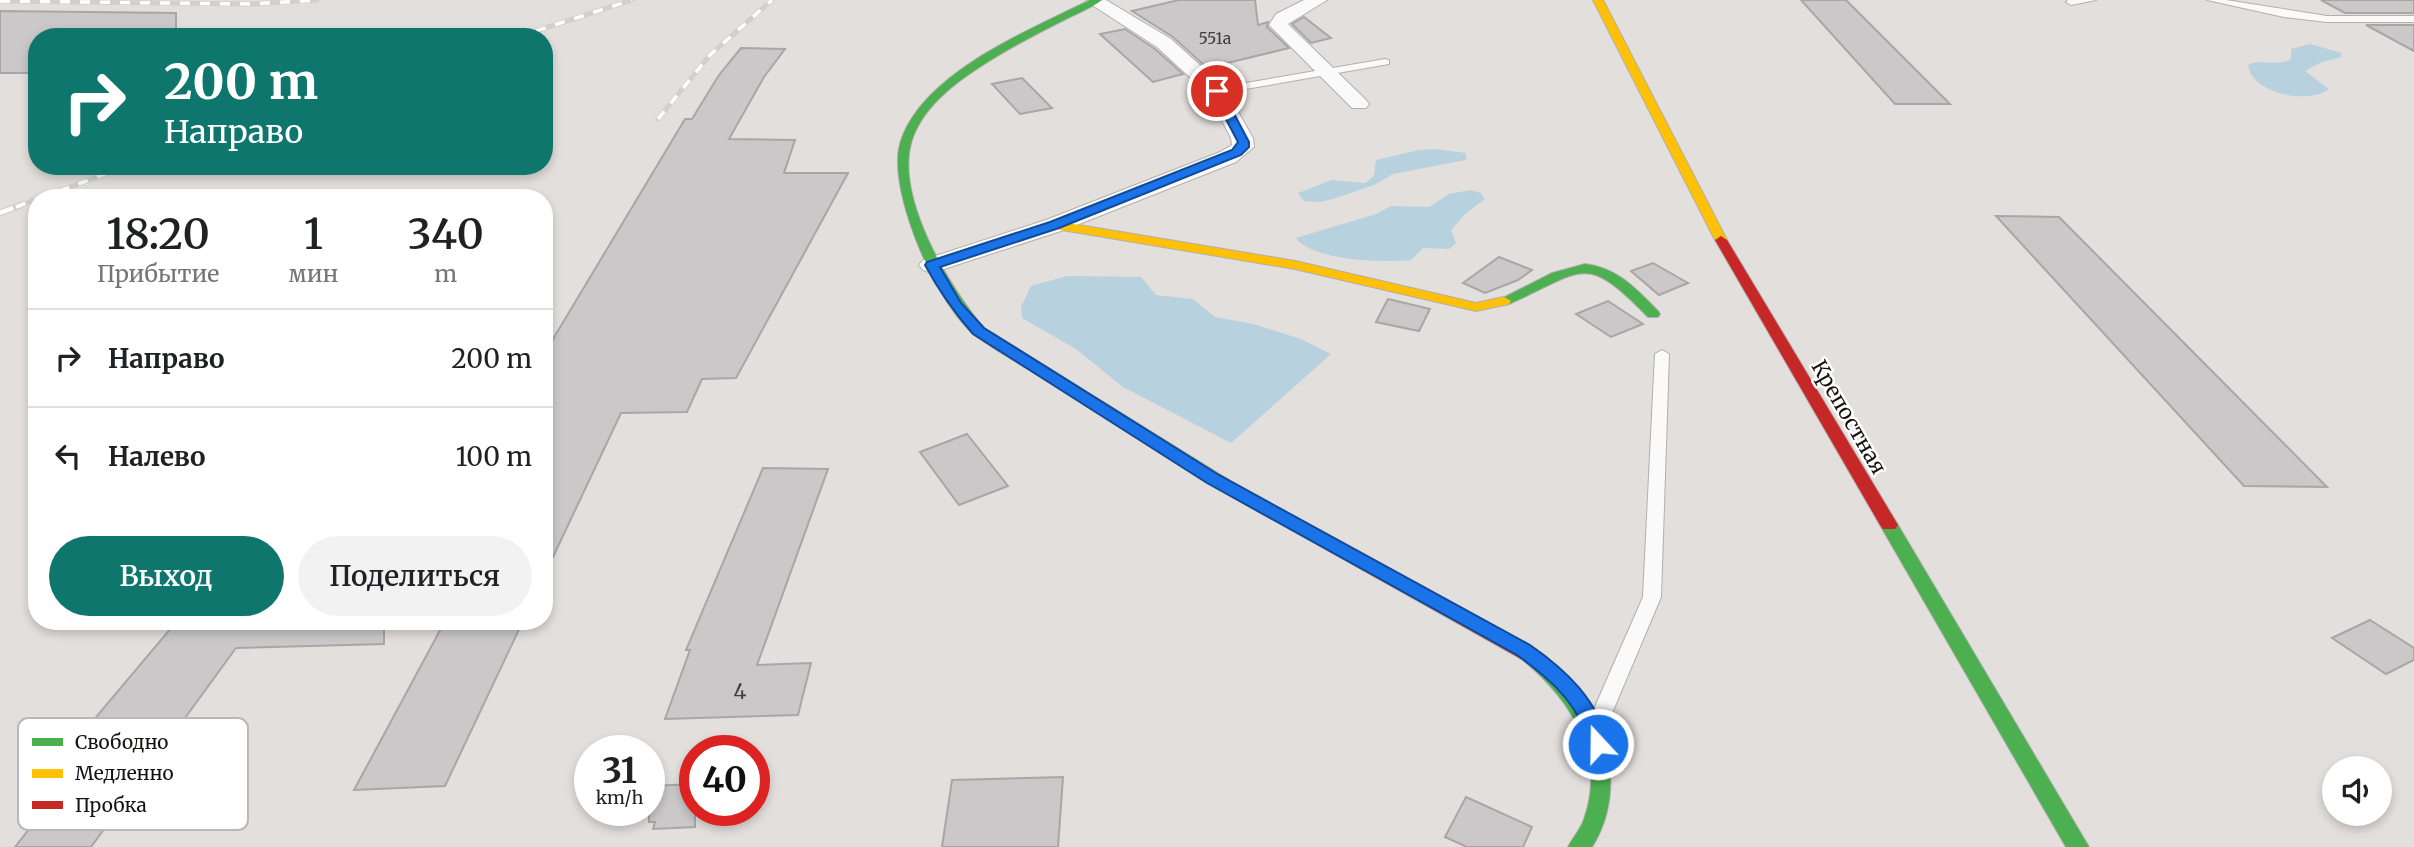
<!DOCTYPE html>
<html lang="ru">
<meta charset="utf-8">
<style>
body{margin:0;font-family:Merriweather,serif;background:#f2f2f2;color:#202124;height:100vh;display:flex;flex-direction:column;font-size:26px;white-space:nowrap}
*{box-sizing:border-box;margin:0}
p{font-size:23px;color:#757577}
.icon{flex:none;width:38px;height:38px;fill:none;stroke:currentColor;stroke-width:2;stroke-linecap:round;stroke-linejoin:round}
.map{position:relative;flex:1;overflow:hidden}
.drawer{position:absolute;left:28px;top:189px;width:525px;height:441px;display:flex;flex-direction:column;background:#fff;border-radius:28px;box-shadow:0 4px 10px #0003}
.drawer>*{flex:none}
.hud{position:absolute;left:28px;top:28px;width:525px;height:147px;border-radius:28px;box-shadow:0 4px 10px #0003;background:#0f766e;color:#fff;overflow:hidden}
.buttons{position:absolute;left:2322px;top:756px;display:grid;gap:14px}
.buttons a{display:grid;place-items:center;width:70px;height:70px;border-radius:50%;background:#fff;box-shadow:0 4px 10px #0003;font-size:35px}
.speed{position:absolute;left:574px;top:735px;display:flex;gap:14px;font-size:35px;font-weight:700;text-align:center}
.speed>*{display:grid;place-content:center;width:91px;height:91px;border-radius:50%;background:#fff;box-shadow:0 4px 10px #0003;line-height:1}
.speed small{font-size:18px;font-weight:400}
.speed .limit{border:10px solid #d22;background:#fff;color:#111}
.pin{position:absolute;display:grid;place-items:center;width:60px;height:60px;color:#fff;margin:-30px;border:4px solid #fff;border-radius:50%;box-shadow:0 2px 7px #0007}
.me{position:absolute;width:77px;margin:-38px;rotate:339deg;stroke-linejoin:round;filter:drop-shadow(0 0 5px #0008)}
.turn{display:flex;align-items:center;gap:24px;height:147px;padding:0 21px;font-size:32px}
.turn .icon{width:91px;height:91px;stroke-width:2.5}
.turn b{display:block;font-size:49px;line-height:60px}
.eta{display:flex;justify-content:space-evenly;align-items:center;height:119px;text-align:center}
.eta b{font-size:42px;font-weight:600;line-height:49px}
.cta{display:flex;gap:14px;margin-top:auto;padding:14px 21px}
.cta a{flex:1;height:80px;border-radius:42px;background:#0f766e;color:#fff;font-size:28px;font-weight:600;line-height:80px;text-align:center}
.cta a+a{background:#f2f2f2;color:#202124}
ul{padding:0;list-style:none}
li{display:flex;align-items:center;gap:21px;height:98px;padding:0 21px;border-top:2px solid #e0e0e0}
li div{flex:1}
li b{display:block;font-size:26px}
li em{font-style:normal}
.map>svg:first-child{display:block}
.water{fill:#b7d1df}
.building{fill:#cac8c9;stroke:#a8a6a6;stroke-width:2}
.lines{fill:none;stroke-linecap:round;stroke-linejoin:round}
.lane-casing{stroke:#b2afad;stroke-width:2}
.street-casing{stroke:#b2afad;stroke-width:2}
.fast-casing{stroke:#b2afad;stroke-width:2}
.slow-casing{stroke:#b2afad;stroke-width:2}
.jam-casing{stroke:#b2afad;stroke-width:2}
.lane{fill:#fbfafa;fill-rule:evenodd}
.street{fill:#fbfafa;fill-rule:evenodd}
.fast{fill:#4caf50;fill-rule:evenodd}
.slow{fill:#ffc107;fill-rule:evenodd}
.jam{fill:#c62828;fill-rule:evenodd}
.rail-far1-casing{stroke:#d1d0ce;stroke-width:5}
.rail-casing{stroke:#d1d0ce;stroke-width:7}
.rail-far1{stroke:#fff;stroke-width:3.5;stroke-dasharray:10;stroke-linecap:butt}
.rail{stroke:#fff;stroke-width:4.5;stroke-dasharray:14;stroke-linecap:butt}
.route{fill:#1a73e8;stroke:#114b97;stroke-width:2}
.labels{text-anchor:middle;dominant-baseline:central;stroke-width:5;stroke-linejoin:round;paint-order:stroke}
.far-number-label{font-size:16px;fill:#42403f}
.street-label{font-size:21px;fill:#151311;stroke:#fff}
.near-number-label{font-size:21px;fill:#42403f}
.key{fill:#fff;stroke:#b9b8b8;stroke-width:2}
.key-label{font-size:19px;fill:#151311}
</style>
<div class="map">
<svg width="2414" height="847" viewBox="0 0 2414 847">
<rect width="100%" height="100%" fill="#e2dfdc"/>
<g class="water">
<path d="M2310,44L2342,53L2341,57L2322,62L2305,71L2329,89C2309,105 2252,94 2248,65C2261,57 2277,68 2291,59V49Z"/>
<polygon points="1435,149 1466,153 1466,160 1393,174 1374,185 1336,198 1321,202 1304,201 1298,193 1332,180 1365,183 1374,176 1376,160 1419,150"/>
<path d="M1470,190L1481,193L1485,199L1465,214L1451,230L1456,243L1449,249L1423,248L1411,260C1384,263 1313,261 1296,238L1376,214L1391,206L1429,207L1449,194Z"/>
<polygon points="1067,276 1141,277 1156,295 1193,299 1215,317 1253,324 1301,339 1331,354 1231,443 1123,387 1076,349 1022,318 1021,307 1031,286"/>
</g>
<g class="building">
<polygon points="1179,0 1255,0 1258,25 1268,22 1267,27 1289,48 1207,68 1173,37 1132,11"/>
<polygon points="1801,0 1846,0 1950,104 1895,104"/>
<polygon points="2321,0 2414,0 2414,13 2345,13"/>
<polygon points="0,11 176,13 176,37 37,37 37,73 0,73"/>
<polygon points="1304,17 1331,38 1311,43 1292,24"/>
<polygon points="2366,25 2414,25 2414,51"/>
<polygon points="1125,29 1155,49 1183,74 1153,82 1100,34"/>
<polygon points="741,48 785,49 764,77 729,139 795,140 784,173 848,173 736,378 702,379 687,412 621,413 544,576 544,354 685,119 692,119 719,75"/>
<polygon points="1022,78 1052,108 1020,114 992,84"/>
<polygon points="1996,216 2059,217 2327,487 2244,486"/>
<polygon points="1499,257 1532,270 1518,280 1485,293 1463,283"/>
<polygon points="1653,263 1688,283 1659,295 1631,271"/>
<polygon points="1388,299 1430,309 1419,331 1376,322"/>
<polygon points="1608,301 1643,324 1611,337 1576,314"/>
<polygon points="967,434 1008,486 959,505 920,452"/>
<polygon points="763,468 828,469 757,665 811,663 798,715 665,719 690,650 686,650"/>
<polygon points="2370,620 2414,648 2414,660 2386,674 2332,638"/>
<polygon points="177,621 384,621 384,644 236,648 91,847 15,847 63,786 38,786"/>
<polygon points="445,621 523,621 445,786 354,790"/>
<polygon points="1063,777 1058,847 942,847 952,780"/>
<polygon points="695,784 695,827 653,829 655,822 649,822 649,786"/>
<polygon points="1466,797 1532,827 1523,847 1467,847 1445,837"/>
</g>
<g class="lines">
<defs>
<g id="lane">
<polygon points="2068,0 2096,0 2071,5 2066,2"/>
<polygon points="2207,0 2226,0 2327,16 2414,16 2414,22 2327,22 2284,17"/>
<polygon points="1385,59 1389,60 1389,64 1217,94 1212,91 1217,88"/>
<polygon points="1662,350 1669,354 1661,597 1607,725 1604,731 1597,733 1590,731 1587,725 1643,597 1655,354"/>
</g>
<g id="street">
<polygon points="1106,0 1171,39 1224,87 1253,138 1254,147 1236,162 1064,230 941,270 932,273 923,270 919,265 923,260 1046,220 1220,152 1232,145 1231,138 1208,94 1157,47 1086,1"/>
<polygon points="1304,0 1327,0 1288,24 1366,100 1369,104 1366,108 1352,108 1269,25 1276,14"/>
</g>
<g id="fast">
<path d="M1090,0H1102C1091,8 1076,14 1064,20C1040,32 1017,44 994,58C963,77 924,103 912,140C894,196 949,287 984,328L1229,480L1231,484L1229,488H1217C1162,453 1107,418 1051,383C1027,367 998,353 975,335C938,305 896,207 898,159C898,143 905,128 914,115C951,62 1033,28 1090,0Z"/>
<path d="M1585,264C1618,268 1636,289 1658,311L1660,314L1658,317H1648C1584,251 1584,271 1509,304H1499L1497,301L1552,273Z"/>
<polygon points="1889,519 1895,521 1898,525 2089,847 2066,847 1880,525 1883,521"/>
<path d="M1530,648C1542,651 1551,661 1560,670C1608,714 1628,790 1592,847H1568C1573,837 1581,829 1584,819C1607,755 1570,699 1523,660L1520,655L1523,650Z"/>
</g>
<g id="slow">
<polygon points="1593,0 1603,0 1727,240 1726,243 1721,244 1715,240"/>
<polygon points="1055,221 1295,261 1476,303 1504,297 1511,301 1509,304 1476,311 1295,269 1050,228 1050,222"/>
</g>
<g id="jam">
<polygon points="1721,236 1727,240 1898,525 1895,529 1883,529 1880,525 1715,240"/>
<polygon points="1223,479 1537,650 1540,655 1537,660 1530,662 1523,660 1217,488 1215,484 1217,480"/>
</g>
</defs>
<use href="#lane" class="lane-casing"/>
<use href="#street" class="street-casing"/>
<use href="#fast" class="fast-casing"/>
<use href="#slow" class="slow-casing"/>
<use href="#jam" class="jam-casing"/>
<use href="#lane" class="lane"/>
<use href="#street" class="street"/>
<use href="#fast" class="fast"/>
<use href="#slow" class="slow"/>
<use href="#jam" class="jam"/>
<defs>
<g id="rail-far1">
<polyline points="0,1 251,4 317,0"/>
<polyline points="517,37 632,0"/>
<polyline points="658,119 710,55 772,0"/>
<polyline points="41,198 126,166"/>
<polyline points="16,207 37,199"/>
</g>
<polyline id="rail" points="0,213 21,205"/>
</defs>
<use href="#rail-far1" class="rail-far1-casing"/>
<use href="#rail" class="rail-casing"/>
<use href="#rail-far1" class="rail-far1"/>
<use href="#rail" class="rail"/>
</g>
<path class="route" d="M1213,89L1222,91L1249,142V147L1241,155L1059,228L940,267L961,303L984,328L1219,475L1530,645C1566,670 1598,700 1608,744L1605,750L1598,752L1590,750C1587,743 1587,736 1584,729C1571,696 1544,675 1517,655L1207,483L973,334C954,312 939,291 925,265L927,262L1050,222L1232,150L1238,142L1211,91Z"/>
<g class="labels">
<g class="far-number-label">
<text x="1215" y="38">551а</text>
</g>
<g class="street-label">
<text transform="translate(1849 417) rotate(60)">Крепостная</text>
</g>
<g class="near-number-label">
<text x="740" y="691">4</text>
</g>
</g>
<rect x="18" y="718" width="230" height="112" rx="10" class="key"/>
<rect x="32" y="738" width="31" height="8" fill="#4caf50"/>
<rect x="32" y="769" width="31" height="9" fill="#ffc107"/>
<rect x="32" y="801" width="31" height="8" fill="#c62828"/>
<g class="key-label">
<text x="75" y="749">Свободно</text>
<text x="75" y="780">Медленно</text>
<text x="75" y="812">Пробка</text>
</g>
</svg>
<div class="buttons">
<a><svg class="icon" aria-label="sound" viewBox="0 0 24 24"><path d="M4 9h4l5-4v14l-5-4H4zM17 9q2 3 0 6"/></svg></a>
</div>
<div class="speed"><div>31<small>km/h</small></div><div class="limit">40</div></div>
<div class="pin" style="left:1217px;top:91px;background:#d93025"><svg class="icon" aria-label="arrive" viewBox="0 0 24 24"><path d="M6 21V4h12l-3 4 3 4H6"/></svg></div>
<svg class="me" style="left:1598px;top:744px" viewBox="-20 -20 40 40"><circle r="17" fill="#1a73e8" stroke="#fff" stroke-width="3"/><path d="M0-11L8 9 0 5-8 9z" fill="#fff"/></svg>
<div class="hud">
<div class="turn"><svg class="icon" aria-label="right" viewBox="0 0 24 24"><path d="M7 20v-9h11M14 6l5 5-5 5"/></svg><div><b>200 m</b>Направо</div></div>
</div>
<section class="drawer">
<div class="eta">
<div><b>18:20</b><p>Прибытие</p></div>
<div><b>1</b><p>мин</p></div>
<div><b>340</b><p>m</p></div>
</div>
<ul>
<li><svg class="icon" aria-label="right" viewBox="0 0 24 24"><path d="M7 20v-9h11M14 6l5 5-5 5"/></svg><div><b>Направо</b></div><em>200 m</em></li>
<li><svg class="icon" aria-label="left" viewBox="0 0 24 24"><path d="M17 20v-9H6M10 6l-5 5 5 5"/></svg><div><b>Налево</b></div><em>100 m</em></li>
</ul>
<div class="cta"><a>Выход</a><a>Поделиться</a></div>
</section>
</div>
